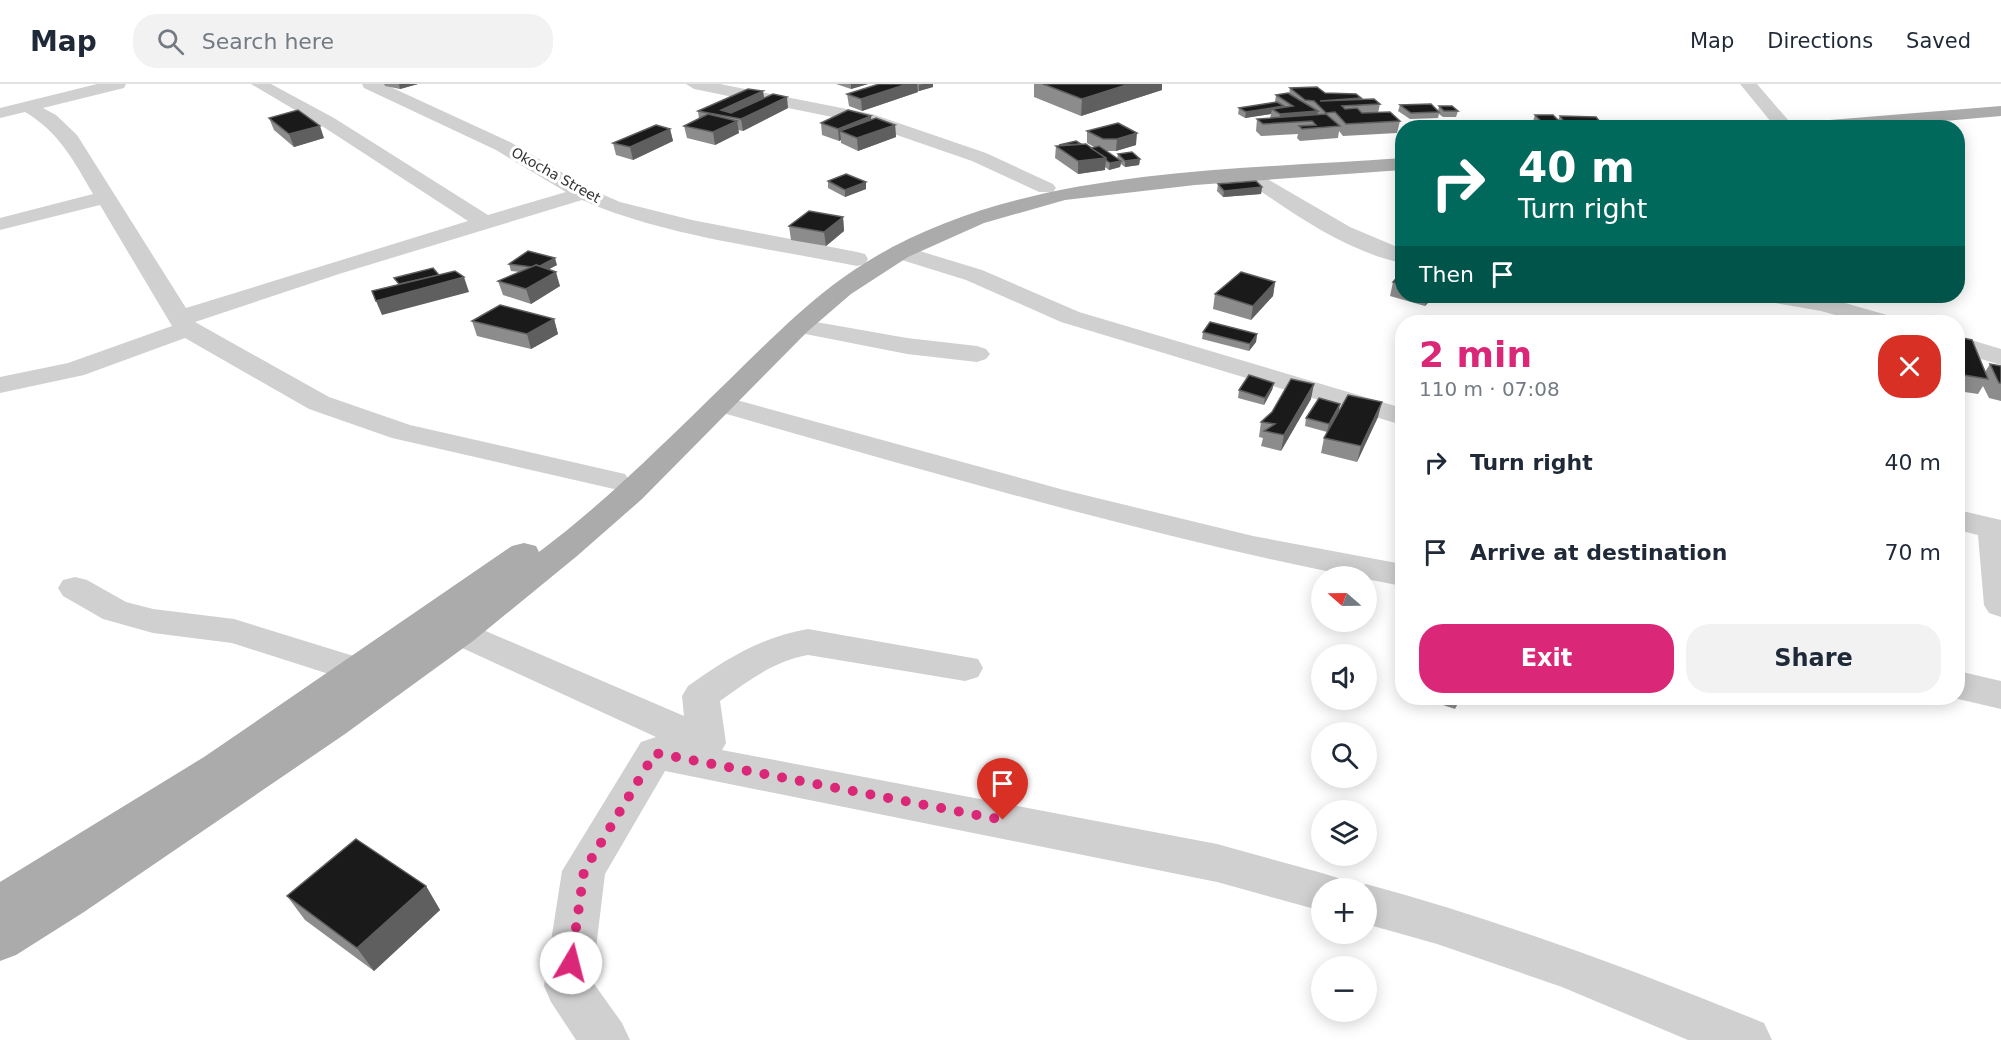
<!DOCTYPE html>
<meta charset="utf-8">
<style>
body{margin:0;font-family:"DejaVu Sans",sans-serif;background:#f2f2f3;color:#1f2937;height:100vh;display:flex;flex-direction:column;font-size:22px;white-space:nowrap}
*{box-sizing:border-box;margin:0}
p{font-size:20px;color:#747a83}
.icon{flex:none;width:33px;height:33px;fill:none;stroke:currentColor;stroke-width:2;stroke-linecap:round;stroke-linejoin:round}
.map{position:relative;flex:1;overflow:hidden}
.sheet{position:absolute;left:1395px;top:231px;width:570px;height:390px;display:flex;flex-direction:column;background:#fff;border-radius:24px;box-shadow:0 3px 15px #0003}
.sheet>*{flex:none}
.guide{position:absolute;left:1395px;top:36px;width:570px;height:183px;border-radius:24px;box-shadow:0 3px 15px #0003;background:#00695c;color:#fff;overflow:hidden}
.needle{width:39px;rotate:290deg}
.fabs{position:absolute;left:1311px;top:482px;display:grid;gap:12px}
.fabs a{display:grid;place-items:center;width:66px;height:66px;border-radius:50%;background:#fff;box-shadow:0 3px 15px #0003;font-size:30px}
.pin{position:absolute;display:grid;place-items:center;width:51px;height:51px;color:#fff;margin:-62px -26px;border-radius:50% 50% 50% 0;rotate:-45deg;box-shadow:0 0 6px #0007}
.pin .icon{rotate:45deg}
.me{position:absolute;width:66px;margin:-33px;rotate:8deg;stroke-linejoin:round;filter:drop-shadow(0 0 4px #0008)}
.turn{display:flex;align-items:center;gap:21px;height:126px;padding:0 24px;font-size:27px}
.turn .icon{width:78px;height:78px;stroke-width:2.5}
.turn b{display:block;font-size:42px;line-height:51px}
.then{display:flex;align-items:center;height:57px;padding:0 24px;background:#0003;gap:12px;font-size:22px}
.round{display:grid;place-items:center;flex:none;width:63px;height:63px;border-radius:24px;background:#f2f2f3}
.headline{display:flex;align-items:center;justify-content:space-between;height:102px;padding:0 24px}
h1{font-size:36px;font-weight:700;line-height:45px;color:#db2777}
.cta{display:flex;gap:12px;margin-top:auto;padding:12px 24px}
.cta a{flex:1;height:69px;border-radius:24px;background:#db2777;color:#fff;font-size:24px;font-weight:700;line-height:69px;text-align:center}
.cta a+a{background:#f2f2f3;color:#1f2937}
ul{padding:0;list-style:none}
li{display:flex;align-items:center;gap:18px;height:90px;padding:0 24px}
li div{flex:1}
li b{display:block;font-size:22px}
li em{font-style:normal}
header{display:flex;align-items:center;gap:36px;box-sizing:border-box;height:84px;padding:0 30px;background:#fff;border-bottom:2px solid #e0e1e3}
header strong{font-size:28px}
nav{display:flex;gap:33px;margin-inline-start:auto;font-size:21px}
.search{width:420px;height:54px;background:#f2f2f3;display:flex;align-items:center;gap:15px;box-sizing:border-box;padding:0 21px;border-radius:24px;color:#747a83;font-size:22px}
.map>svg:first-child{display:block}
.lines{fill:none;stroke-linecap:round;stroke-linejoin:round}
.minor{fill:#d0d0d0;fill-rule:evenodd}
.major{fill:#ababab;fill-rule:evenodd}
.wall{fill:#8c8c8c}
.shaded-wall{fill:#5f5f5f}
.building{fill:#1a1a1a;stroke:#5f5f5f;stroke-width:1.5}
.route{stroke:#db2777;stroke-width:10;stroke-dasharray:0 18}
.labels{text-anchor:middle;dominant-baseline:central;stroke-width:6;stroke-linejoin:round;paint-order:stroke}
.far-street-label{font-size:14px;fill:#333;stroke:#fff}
</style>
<header>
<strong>Map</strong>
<div class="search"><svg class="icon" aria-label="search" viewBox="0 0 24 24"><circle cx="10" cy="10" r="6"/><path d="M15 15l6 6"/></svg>Search here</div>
<nav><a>Map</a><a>Directions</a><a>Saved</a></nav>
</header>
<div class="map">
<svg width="2001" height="956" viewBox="0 0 2001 956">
<rect width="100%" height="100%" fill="#fff"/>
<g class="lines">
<g class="minor">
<path d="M97,0H126L124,4L43,24L56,31L77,51L186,224L468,137L322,42L251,0H271L334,34L488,131L566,108L496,66L364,4L362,0H384L510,58L590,105L620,118L692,136L857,168L865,170L868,175L865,180L857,182C769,164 663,152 582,116L339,190L195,238L329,313L410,341L625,390L629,396L625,402L614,405L392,354L309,325L185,254L84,291L0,309V293L68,279L172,242L100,121L0,146V134L93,110C74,77 59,48 25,28L0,34V24Z"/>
<polygon points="686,0 720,0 872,30 986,69 1053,100 1056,104 1053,108 1039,108 972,77 862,39 694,5"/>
<polygon points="1740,0 1757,0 1795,44 1776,44"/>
<path d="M1250,85L1350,143L1402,165V179C1344,167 1291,128 1243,95L1240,91L1243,87Z"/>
<polygon points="900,161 982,186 1079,228 1402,324 1402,341 1061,238 966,196 892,173 889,168 892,163"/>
<polygon points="1760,212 1824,213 1894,233 1897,238 1860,238 1821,227 1764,217"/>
<polygon points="799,235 907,254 977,262 986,265 990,270 986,275 977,278 907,270 790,247 787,242 790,237"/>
<polygon points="1958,252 2001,265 2001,281 1958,268"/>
<path d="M722,312L1064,406L1253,452L1402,480V502L1366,495V492H1351C1135,449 924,386 712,326L708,320L712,314Z"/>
<polygon points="1958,426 2001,436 2001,533 1989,529 1984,521 1978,451 1958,446"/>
<polygon points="75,493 87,496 126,518 153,525 234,535 373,578 378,587 373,596 360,600 232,559 153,549 103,535 63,512 58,504 63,496"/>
<path d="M460,536L684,632L682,612L688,602C726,575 761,553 808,545L978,575L983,584L978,593L965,597L808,571C774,577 748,597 720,617L726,659L722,666L1217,760L1322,789L1338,794L1342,804H1322V827L1217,798L665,687L605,790L592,897L622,939L630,956H576L551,918L544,902L562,787L641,658L656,653L447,557L442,548L447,539Z"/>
<polygon points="1958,587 2001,597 2001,625 1954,614 1958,614"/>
<path d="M1366,800C1502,837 1634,886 1764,939L1772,956H1688L1562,903L1437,860L1366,840V804H1356Z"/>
</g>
<g class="major">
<polygon points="2001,22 2001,32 1865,44 1784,44 1793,39"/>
<path d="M1402,74V86L1195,101L1065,116L984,139L908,173L851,210L808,247L642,415L577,472L473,557L345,650L84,828L16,871L0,877V798L204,673L512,462L524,459L536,462L539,468C607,417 666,357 727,298C761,265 795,230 833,201C989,82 1215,88 1402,74Z"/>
</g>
</g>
<g class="wall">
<polygon points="384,0 418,0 400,5 385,2"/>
<polygon points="836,0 868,0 851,5"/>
<polygon points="879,0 933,0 933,3 919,7 917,7 918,8 862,27 849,22 847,10"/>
<polygon points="1034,0 1162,0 1162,6 1081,32 1034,13"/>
<polygon points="1290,4 1360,15 1380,20 1378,29 1400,37 1397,49 1343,52 1339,47 1338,54 1300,57 1297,54 1298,50 1261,52 1256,47 1257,35 1270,34 1271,30 1245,34 1238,30 1239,24 1275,18 1276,11 1289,10"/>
<polygon points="764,14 788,24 743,47 738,46 739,49 715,61 687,54 684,42 699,35 698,27"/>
<polygon points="1400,21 1438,27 1439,22 1458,27 1456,33 1443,33 1439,30 1438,34 1410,35 1398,27"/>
<polygon points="1535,31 1558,36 1560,32 1601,39 1600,44 1539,44 1533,37"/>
<polygon points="871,32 871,36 895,41 896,53 858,67 841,59 841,56 839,57 822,51 821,39"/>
<polygon points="269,34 324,54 294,63 274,46"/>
<polygon points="1118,39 1136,61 1116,67 1106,67 1117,75 1118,70 1140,75 1139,81 1125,83 1121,80 1120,83 1109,86 1105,83 1105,86 1078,90 1055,74 1056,62 1094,63 1087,59 1087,47"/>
<polygon points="670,45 673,57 633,76 616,71 613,59"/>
<polygon points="828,97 866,98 866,105 845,113 828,104"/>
<polygon points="1218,100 1262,103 1261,110 1223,113 1217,107"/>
<polygon points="843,133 844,147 826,162 791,156 789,142"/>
<polygon points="509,180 557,181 549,185 560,202 531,220 503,211 498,197 520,188 511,187"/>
<polygon points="1402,188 1402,212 1434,212 1425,222 1390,212 1393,198"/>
<polygon points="1275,198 1273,212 1251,236 1213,225 1215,210"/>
<polygon points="554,235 558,250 531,265 477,252 472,237"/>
<polygon points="1203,248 1257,250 1256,258 1249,267 1202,255"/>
<polygon points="1958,253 1985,288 1990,280 2001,282 2001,317 1989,314 1983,302 1978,310 1958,307"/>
<polygon points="1274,299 1272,306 1264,321 1238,314 1239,306"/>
<polygon points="1311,315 1281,367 1261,362 1263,354 1259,353 1261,338"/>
<polygon points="1339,328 1378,333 1357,378 1321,369 1324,354 1327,348 1305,342 1306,334"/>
<polygon points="1422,614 1461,614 1455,625"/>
<polygon points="426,802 440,826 374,887 305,836 287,812"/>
</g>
<g class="shaded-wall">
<polygon points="399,0 418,0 400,5"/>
<polygon points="851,0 868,0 851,5"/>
<polygon points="907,0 917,0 918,8 862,27 861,15"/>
<polygon points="923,0 933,0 933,3 919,7 919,1"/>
<polygon points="1129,0 1162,0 1162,6 1081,32 1082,15"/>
<polygon points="763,7 765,19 734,33 721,26"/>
<polygon points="787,13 788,24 743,47 741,35"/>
<polygon points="1284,22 1283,28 1272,25 1271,30 1245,34 1246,28"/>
<polygon points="1318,27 1316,39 1312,37 1279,39 1280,30"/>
<polygon points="871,32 872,44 840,47 841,56 839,57 838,45"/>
<polygon points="737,37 739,49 715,61 713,48"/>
<polygon points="895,41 896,53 858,67 857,54"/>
<polygon points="320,42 324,54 294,63 289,50"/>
<polygon points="670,45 673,57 633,76 630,63"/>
<polygon points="1137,49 1136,61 1116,67 1117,55"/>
<polygon points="1106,74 1105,86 1078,90 1078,77"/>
<polygon points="1140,75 1139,81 1125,83 1125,77"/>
<polygon points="1121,77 1120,83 1109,86 1110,79"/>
<polygon points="866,98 866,105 845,113 845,106"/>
<polygon points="1262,103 1261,110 1223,113 1224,107"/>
<polygon points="843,133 844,147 826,162 824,148"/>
<polygon points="555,174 557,181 540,190 538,183"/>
<polygon points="556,188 560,202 531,220 526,205"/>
<polygon points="464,193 469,208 382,231 376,217"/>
<polygon points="1275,198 1273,212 1251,236 1253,222"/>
<polygon points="1428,212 1434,212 1425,222"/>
<polygon points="554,235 558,250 531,265 527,250"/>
<polygon points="1257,250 1256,258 1249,267 1250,260"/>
<polygon points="1274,299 1272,306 1264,321 1265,314"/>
<polygon points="1314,300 1311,315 1281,367 1284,351"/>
<polygon points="1382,318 1378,333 1357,378 1361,362"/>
<polygon points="1340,320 1339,328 1327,348 1329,340"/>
<polygon points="426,802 440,826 374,887 357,864"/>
</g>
<g class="building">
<polygon points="879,0 907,0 861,15 847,10"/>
<polygon points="1043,0 1129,0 1082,15"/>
<polygon points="1317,3 1325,9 1356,10 1361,14 1320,17 1374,15 1380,20 1342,22 1345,25 1357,24 1362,29 1390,28 1400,37 1346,40 1335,28 1326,29 1314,17 1305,16 1290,4"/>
<polygon points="748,5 763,7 721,26 731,29 773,10 787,13 741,35 698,27"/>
<polygon points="1288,9 1318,27 1280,30 1272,25 1293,22 1276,11"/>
<polygon points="1277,18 1284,22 1246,28 1239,24"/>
<polygon points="1431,20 1439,28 1411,29 1400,21"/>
<polygon points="1439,22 1452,22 1458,27 1444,27"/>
<polygon points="298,26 320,42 289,50 269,34"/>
<polygon points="848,26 871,32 838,45 821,39"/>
<polygon points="708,30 737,37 713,48 684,42"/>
<polygon points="1326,30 1340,42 1302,45 1299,42 1316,41 1312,37 1263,40 1257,35"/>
<polygon points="1535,31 1553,31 1566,44 1547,44"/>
<polygon points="1560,32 1596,33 1601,39 1564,38"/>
<polygon points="876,34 895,41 857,54 840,47"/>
<polygon points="1118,39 1137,49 1117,55 1103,55 1087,47"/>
<polygon points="656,41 670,45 630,63 613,59"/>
<polygon points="1076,57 1081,60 1059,61"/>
<polygon points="1086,60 1106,74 1078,77 1056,62"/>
<polygon points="1099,62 1121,77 1110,79 1106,76 1106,74 1091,64"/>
<polygon points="1132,68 1140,75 1125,77 1118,70"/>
<polygon points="846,90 866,98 845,106 828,97"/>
<polygon points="1256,97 1262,103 1224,107 1218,100"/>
<polygon points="809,127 843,133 824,148 789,142"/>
<polygon points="528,167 555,174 540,182 536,181 532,183 509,180"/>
<polygon points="536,181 556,188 526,205 498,197"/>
<polygon points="433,184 439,191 399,200 394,194"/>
<polygon points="455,187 464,193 376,217 372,207"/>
<polygon points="1241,188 1275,198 1253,222 1215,210"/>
<polygon points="1402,188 1402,200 1393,198"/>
<polygon points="500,221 554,235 527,250 472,237"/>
<polygon points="1210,238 1257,250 1250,260 1203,248"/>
<polygon points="1958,253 1972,256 1988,295 1958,290"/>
<polygon points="1990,280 2001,282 2001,299 1999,299"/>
<polygon points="1249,291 1274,299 1265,314 1239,306"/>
<polygon points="1291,295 1314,300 1284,351 1264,347 1275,340 1261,338 1272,328"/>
<polygon points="1348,311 1382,318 1361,362 1324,354"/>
<polygon points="1319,314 1340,320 1329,340 1306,334"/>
<polygon points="356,755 426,802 357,864 287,812"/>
</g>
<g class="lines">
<polyline class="route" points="571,879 584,787 655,669 1003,736"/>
</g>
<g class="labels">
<g class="far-street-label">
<text transform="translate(556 91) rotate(29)">Okocha Street</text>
</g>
</g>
</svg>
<div class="fabs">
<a><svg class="needle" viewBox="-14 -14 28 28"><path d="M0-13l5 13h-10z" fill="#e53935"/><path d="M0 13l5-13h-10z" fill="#747a83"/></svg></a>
<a><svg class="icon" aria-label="sound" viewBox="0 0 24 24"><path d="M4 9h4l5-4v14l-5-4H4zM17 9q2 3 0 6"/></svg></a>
<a><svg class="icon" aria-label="search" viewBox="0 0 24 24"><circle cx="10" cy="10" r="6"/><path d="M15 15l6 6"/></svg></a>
<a><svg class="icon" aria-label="layers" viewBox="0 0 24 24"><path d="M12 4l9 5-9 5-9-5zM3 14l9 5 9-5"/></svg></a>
<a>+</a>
<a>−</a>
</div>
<div class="pin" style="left:1003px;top:736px;background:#d93025"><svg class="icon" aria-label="arrive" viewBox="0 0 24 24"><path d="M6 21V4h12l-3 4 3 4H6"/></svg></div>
<svg class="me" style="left:571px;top:879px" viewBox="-20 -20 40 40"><circle r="19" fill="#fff"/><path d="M0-13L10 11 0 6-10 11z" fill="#db2777"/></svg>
<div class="guide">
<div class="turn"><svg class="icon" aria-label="right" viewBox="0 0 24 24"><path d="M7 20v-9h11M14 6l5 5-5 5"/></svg><div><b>40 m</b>Turn right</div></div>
<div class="then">Then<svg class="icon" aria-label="arrive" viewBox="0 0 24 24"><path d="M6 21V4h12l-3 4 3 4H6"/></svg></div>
</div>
<section class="sheet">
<div class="headline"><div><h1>2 min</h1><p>110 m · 07:08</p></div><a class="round" style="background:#d93025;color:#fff"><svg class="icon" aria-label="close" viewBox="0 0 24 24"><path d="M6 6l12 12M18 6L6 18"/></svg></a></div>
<ul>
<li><svg class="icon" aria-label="right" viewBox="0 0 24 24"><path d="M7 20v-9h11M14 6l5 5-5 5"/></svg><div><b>Turn right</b></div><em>40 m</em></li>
<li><svg class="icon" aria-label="arrive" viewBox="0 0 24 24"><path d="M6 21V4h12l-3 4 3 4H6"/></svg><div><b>Arrive at destination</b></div><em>70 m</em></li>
</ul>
<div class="cta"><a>Exit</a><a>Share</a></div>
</section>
</div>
